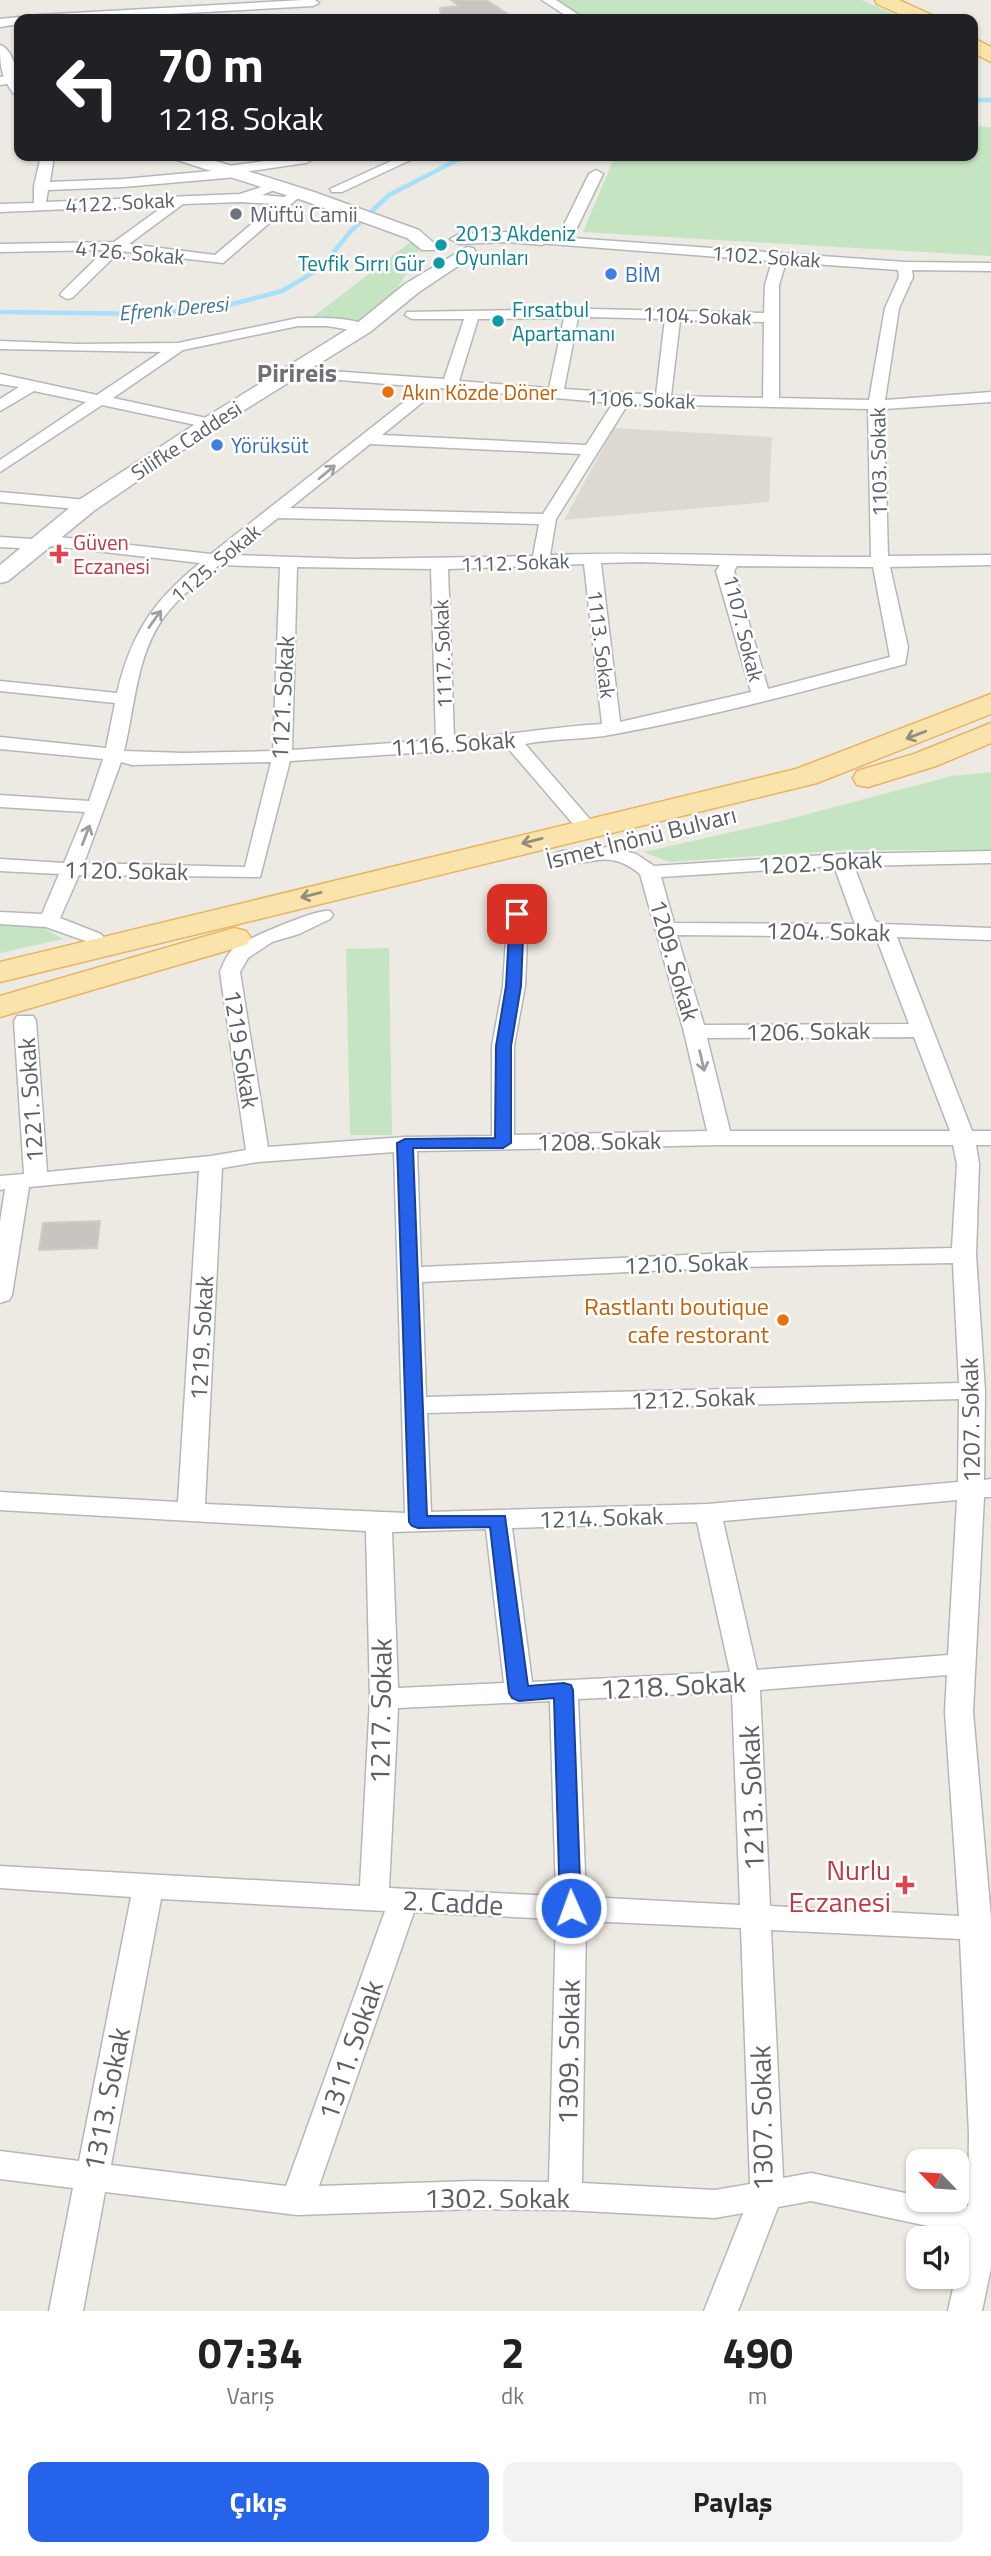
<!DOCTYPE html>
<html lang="tr">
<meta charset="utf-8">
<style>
body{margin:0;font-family:"Titillium Web",sans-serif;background:#f2f2f2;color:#222;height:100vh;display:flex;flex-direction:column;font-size:26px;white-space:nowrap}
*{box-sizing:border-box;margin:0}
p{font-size:23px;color:#767676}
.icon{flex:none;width:38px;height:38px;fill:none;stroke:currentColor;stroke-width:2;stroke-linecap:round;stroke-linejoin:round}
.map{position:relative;height:2311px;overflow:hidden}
.panel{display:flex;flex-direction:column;background:#fff;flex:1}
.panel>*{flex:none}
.guide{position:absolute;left:14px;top:14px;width:964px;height:147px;border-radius:14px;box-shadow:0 2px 5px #0004;background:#202124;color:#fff;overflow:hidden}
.needle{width:46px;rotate:295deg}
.fabs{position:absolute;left:906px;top:2149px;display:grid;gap:14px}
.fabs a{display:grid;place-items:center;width:63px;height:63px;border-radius:14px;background:#fff;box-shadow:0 2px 5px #0004;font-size:35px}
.pin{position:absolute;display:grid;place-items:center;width:60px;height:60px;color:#fff;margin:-30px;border-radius:14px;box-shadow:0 4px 10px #0006}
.me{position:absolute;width:77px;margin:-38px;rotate:358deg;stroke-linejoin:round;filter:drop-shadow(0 0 5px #0008)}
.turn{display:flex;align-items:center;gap:24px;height:147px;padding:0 28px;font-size:32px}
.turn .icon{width:91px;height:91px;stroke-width:2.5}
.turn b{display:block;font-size:49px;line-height:60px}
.eta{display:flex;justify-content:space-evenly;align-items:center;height:119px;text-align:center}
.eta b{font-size:42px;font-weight:700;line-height:49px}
.action{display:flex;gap:14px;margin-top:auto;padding:14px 28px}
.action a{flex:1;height:80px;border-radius:14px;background:#2563eb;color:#fff;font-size:28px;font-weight:700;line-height:80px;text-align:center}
.action a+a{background:#f2f2f2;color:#222}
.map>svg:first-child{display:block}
.education{fill:#ddd9d1}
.green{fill:#c5e4c1}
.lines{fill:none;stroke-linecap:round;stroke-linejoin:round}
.stream{stroke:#a6e0fb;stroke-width:4.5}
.building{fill:#c8c5c0;stroke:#d2cbc2;stroke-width:2}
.minor-casing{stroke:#b4b7ba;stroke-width:3}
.tertiary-casing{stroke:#b4b7ba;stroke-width:3}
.primary-casing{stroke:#eab35f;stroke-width:3}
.minor{fill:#fff;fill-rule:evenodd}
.tertiary{fill:#fff;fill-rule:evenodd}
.primary{fill:#fbe4ab;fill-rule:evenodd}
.oneway{stroke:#9da0a1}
.oneway2{stroke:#938e7c}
.route{fill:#2563eb;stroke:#184099;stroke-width:2}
.worship-dot{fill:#6b7280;stroke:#fff;stroke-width:2.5}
.culture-dot{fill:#0f9aa8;stroke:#fff;stroke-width:2.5}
.shop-dot{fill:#3f7fe0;stroke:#fff;stroke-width:2.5}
.food-dot{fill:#e8710a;stroke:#fff;stroke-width:2.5}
.health-dot{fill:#e0444e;stroke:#fff;stroke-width:2.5}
.labels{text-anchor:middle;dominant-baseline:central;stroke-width:5;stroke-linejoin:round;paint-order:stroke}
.far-street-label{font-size:21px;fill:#5b6063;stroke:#fff}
.far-worship-label{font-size:21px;fill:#5b616d;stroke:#fff;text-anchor:start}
.far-culture-label{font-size:21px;fill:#0d838f;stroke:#fff;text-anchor:start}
.far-shop-label{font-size:21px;fill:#366cbe;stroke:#fff;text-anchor:start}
.far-water-label{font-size:21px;font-style:italic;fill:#3f779b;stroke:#fff}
.far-food-label{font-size:21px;fill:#c56008;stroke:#fff;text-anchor:start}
.far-health-label{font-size:21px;fill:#be3a42;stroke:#fff;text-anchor:start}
.street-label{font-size:24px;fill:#5b6063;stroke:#fff}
.food-label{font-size:24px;fill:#c56008;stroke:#fff;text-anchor:end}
.far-district-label{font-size:26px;font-weight:bold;fill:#6c7275;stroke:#fff}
.near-street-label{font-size:28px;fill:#5b6063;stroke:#fff}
.near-health-label{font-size:28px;fill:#be3a42;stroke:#fff;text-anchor:end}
</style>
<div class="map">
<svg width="991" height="2311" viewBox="0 0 991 2311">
<rect width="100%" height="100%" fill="#edeae3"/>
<polygon class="education" points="614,428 772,437 769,502 564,520"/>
<g class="green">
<polygon points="557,0 862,0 904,19 586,19"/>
<polygon points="973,126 991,127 991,256 583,232 615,156 973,156"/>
<path d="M413,240L420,247C409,272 386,314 357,320C343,323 327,319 313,317Z"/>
<polygon points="991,772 991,850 847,850 669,862 644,852 789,819 952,776"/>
<polygon points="0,925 42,927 63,939 0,953"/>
<polygon points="389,948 392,1135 350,1135 346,949"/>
</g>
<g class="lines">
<g class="stream">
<polyline points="973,100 991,100"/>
<polyline points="0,312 151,314 225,306 282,291 321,268 350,232 389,195 465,156"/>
</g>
</g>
<g class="building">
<polygon points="451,0 486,0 516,19 441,19 440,8 459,6"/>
<polygon points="100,1221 97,1248 39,1250 43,1223"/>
</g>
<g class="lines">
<defs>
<g id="minor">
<polygon points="303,0 315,0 319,3 313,6 79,19 32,19 38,15"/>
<polygon points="542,0 556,0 585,19 571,19"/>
<polygon points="19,17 24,19 19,19 19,24 0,27 0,19"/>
<polygon points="19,74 19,82 0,85 0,77"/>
<path d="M41,156H54L50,182L123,179L222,170L228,166L301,156H311L313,159L306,163L243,172L242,176L237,177L123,187L48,190L46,202L240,194L277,182L284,186L262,195L284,197L297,189L304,193L223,263L120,251L72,298L67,299L60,295L62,292L105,250L0,252V244L114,242L165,205L0,212V204L34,203V186ZM241,202L275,204L215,255L129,244L183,204Z"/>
<polygon points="402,156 419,156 342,192 332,192 330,189"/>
<path d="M596,170L603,174L572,238L905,262L991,263V271L912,270L913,277L899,308L885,400L991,392V402L884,409L888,556L991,555V565L890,567L908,647L905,664C810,690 713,716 615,734C585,740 555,738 525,744L594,824L597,828L594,832H580L507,747L290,761L260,877L79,875L60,918L101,934L104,938L101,942L94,944L46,927L0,924V912L42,914L59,874L0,871V859L64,863L85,812L0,807V795L89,801L103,759L0,749V737L106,748L115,703L0,691V681L117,693C131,634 153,601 200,563L43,545L36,549L0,547V537L33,539L41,535L211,554L423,387L292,376L284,371L287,368L444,379L464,319H412L405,315L407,312L591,309L764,313L765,285L772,261L537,243V237H558L589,174ZM786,262L898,270L899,277L885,308L869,400L779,398V285ZM591,317L665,319L656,395L564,389L578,318ZM564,318L549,388L459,381L478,319ZM680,320L764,322L763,398L671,396ZM440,388L613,403L586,445L382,435ZM628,404L868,409L871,557C764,558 658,551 550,555L556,519ZM370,444L581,454L543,514L290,508ZM278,518L539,524L533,556L354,559L231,555ZM641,562L720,565L716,571L751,692L620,722L601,563ZM584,564L602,724C552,727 504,736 454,739L448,569ZM219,565L280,567L273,751L183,753L124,751C135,707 136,655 164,617C179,597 199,581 219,565ZM737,566L873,567L890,657L768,689L734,571ZM297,567L431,569L436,740L292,750ZM121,762L132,765L271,762L245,867L84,863Z"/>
<path d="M298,318C316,318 357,316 370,328L363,332L327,326H298L183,350L113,398L216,420L218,423L216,426L210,428L102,405L0,472V460L86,402L34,391L0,411V399L19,387L0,384V374L97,395L161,352L0,349V341L78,344L178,343Z"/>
<polygon points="0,492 87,500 95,505 87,510 0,502"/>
<path d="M609,847L636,854L654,866L842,854L991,851V863L854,866L875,921L883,924L991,928V940L897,937L972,1131H991V1145H976L979,1164L976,1255L985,1391L984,1480L991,1479V1497H984L973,1712L991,1918V2268L982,2311H948L965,2234L811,2201L778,2207L738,2311H704L743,2213L715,2218L565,2210L473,2209L297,2215L105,2192L83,2311H49L73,2188L0,2179V2151L79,2161L131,1897L0,1888V1866L360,1886L370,1699L366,1531L0,1510V1492L178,1502L199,1171L29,1187L12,1295L9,1300L0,1303V1222L5,1189L0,1190V1176L24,1174L14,1021L17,1016H33L36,1021L47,1172L211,1156L246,1150L220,972C223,964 227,954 234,948C246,939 318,908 330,911L333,915L330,919L299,934L272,942L248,958L240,972L268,1147L405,1137L492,1136V1046L503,986L509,891L512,887H526L529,891L525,986L514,1046V1135L707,1131L684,1032L640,874C604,845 590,870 556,861L553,857L556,853L563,851ZM834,866L855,924L674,923L661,877ZM677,935L876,937L909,1024L704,1025ZM914,1037L950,1131H730L707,1038ZM720,1145H953L957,1164L952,1248L732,1253L421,1267L417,1151ZM394,1152L405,1513L205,1504L222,1168L258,1162ZM953,1263L959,1383L426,1397L422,1282L732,1267ZM959,1399L958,1482L708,1504L431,1512L427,1413ZM957,1500L948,1655L757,1670L723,1521ZM697,1522L730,1672L532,1682L512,1528ZM486,1529L504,1683L398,1688L392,1532ZM947,1675L945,1712L959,1916L770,1906L760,1690ZM732,1692L740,1905L586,1897L578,1699ZM550,1701L556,1896L389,1888L398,1708ZM161,1899L385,1911L286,2186L111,2165ZM414,1912L556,1919L549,2182L473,2181L319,2186ZM586,1921L741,1928L750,2184L715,2190L582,2183ZM771,1930L960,1939L969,2134L968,2206L938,2200H919V2196L811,2173L783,2178Z"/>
</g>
<g id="tertiary">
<path d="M0,45C15,50 19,80 19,95L13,93C1,76 0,66 0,45Z"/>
<polygon points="174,156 200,156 314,192 419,230 437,246 434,250 422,250 407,238 302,200 177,160"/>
<polygon points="507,232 542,235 551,240 542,245 507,242 459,244 450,239 459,234"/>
<polygon points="467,247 473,248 476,252 473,256 419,292 370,332 217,427 95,510 8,581 0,583 0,565 79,500 203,419 356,324 405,284"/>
</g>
<g id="primary">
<polygon points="875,0 899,0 932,15 934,19 910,19 877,4"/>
<polygon points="973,38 991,47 991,62 973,53"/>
<polygon points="991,694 991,714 817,783 0,982 0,962 796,769"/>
<polygon points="991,723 991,743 936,766 868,787 857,785 853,778 857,771 914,754"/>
<polygon points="234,928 246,931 251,938 246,945 0,1017 0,996"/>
</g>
</defs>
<use href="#minor" class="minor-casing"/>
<use href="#tertiary" class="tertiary-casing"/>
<use href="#primary" class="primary-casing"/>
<use href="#minor" class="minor"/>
<use href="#tertiary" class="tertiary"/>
<use href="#primary" class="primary"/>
</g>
<defs><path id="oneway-shaft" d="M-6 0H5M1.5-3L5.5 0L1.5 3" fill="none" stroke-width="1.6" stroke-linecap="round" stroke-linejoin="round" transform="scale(1.75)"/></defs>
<g class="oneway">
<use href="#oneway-shaft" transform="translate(327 472) rotate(-40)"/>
<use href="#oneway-shaft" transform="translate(155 619) rotate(-54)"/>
<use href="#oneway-shaft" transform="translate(86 835) rotate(-69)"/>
<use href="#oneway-shaft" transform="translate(702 1061) rotate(77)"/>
</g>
<g class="oneway2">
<use href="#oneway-shaft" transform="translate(916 735) rotate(159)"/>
<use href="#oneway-shaft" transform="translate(532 841) rotate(166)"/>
<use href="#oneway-shaft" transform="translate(311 895) rotate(166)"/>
</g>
<polygon class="route" points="517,910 524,914 521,986 511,1046 511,1143 503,1148 413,1148 427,1516 505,1516 528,1686 564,1683 571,1685 573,1690 581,1908 578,1914 571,1917 563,1914 560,1908 554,1698 519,1701 512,1698 509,1693 490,1527 418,1528 412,1526 409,1522 397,1143 405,1139 495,1138 496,1046 506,986 510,914"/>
<circle class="worship-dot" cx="236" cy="214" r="7"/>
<g class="culture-dot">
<circle cx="441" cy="245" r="7"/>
<circle cx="439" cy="263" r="7"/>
<circle cx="498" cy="321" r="7"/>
</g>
<g class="shop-dot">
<circle cx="611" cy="274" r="7"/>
<circle cx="217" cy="445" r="7"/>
</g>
<g class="food-dot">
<circle cx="388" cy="392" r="7"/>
<circle cx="783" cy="1320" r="7"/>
</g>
<g class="health-dot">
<path d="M55.5 543.5h7v7h7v7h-7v7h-7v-7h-7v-7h7z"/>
<path d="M901.5 1874.5h7v7h7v7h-7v7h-7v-7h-7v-7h7z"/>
</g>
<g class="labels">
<g class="far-street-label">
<text transform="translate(120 202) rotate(-3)">4122. Sokak</text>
<text transform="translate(130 252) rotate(5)">4126. Sokak</text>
<text transform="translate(766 256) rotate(4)">1102. Sokak</text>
<text transform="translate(697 315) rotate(2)">1104. Sokak</text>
<text transform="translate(641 399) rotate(2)">1106. Sokak</text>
<text transform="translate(186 440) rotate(-33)">Silifke Caddesi</text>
<text transform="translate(878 462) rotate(-91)">1103. Sokak</text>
<text transform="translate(515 562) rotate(-2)">1112. Sokak</text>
<text transform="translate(215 563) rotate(-40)">1125. Sokak</text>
<text transform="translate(744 628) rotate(76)">1107. Sokak</text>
<text transform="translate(602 644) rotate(83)">1113. Sokak</text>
<text transform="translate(442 654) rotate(-92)">1117. Sokak</text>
</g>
<g class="far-worship-label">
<text x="250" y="214">Müftü Camii</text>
</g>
<g class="far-culture-label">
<text x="455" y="233">2013 Akdeniz<tspan x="455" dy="24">Oyunları</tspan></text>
<text x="425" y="263" text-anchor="end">Tevfik Sırrı Gür</text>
<text x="512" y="309">Fırsatbul<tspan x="512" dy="24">Apartamanı</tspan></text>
</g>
<g class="far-shop-label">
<text x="625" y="274">BİM</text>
<text x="231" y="445">Yörüksüt</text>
</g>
<g class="far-water-label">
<text transform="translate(173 308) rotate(-5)">Efrenk Deresi</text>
</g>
<g class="far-food-label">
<text x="402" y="392">Akın Közde Döner</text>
</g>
<g class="far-health-label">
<text x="73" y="542">Güven<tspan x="73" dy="24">Eczanesi</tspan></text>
</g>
<g class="street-label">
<text transform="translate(282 698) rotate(-87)">1121. Sokak</text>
<text transform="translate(453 743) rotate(-4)">1116. Sokak</text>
<text transform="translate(641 837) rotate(-14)">İsmet İnönü Bulvarı</text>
<text transform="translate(820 862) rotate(-3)">1202. Sokak</text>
<text transform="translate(126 870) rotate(1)">1120. Sokak</text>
<text transform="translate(828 931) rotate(1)">1204. Sokak</text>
<text transform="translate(675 960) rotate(74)">1209. Sokak</text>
<text transform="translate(808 1031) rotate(-1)">1206. Sokak</text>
<text transform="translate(242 1049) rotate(81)">1219 Sokak</text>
<text transform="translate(30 1100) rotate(-94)">1221. Sokak</text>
<text transform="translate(599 1141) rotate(-1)">1208. Sokak</text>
<text transform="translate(686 1263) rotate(-2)">1210. Sokak</text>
<text transform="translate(201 1338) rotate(-87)">1219. Sokak</text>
<text transform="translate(693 1398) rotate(-2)">1212. Sokak</text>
<text transform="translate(970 1420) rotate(-91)">1207. Sokak</text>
<text transform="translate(601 1517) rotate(-2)">1214. Sokak</text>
</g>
<g class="food-label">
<text x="769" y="1306">Rastlantı boutique<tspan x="769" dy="28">cafe restorant</tspan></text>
</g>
<g class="far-district-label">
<text x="297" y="372">Pirireis</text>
</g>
<g class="near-street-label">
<text transform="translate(673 1685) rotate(-3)">1218. Sokak</text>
<text transform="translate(380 1711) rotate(-89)">1217. Sokak</text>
<text transform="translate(751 1798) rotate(-92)">1213. Sokak</text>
<text transform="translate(453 1902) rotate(3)">2. Cadde</text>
<text transform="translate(350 2050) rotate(-71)">1311. Sokak</text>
<text transform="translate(568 2052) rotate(-89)">1309. Sokak</text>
<text transform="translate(106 2099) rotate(-79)">1313. Sokak</text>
<text transform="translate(761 2118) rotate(-91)">1307. Sokak</text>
<text x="497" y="2197">1302. Sokak</text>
</g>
<g class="near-health-label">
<text x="891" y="1869">Nurlu<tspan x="891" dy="32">Eczanesi</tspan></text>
</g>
</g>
</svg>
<div class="fabs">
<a><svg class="needle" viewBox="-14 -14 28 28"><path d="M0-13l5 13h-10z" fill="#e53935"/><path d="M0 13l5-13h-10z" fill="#767676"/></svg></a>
<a><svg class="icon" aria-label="sound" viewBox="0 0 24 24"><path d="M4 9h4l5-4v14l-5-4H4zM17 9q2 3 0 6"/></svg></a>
</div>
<div class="pin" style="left:517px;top:914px;background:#d93025"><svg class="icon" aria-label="arrive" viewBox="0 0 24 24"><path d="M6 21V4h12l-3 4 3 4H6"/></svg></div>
<svg class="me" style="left:571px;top:1908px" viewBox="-20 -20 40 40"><circle r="17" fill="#2563eb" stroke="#fff" stroke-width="3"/><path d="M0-11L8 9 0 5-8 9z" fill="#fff"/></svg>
<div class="guide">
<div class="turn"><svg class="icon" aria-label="left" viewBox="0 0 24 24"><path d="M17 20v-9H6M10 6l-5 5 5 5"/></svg><div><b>70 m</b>1218. Sokak</div></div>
</div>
</div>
<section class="panel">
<div class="eta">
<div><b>07:34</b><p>Varış</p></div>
<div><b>2</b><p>dk</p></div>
<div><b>490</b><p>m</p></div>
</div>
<div class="action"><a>Çıkış</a><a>Paylaş</a></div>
</section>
